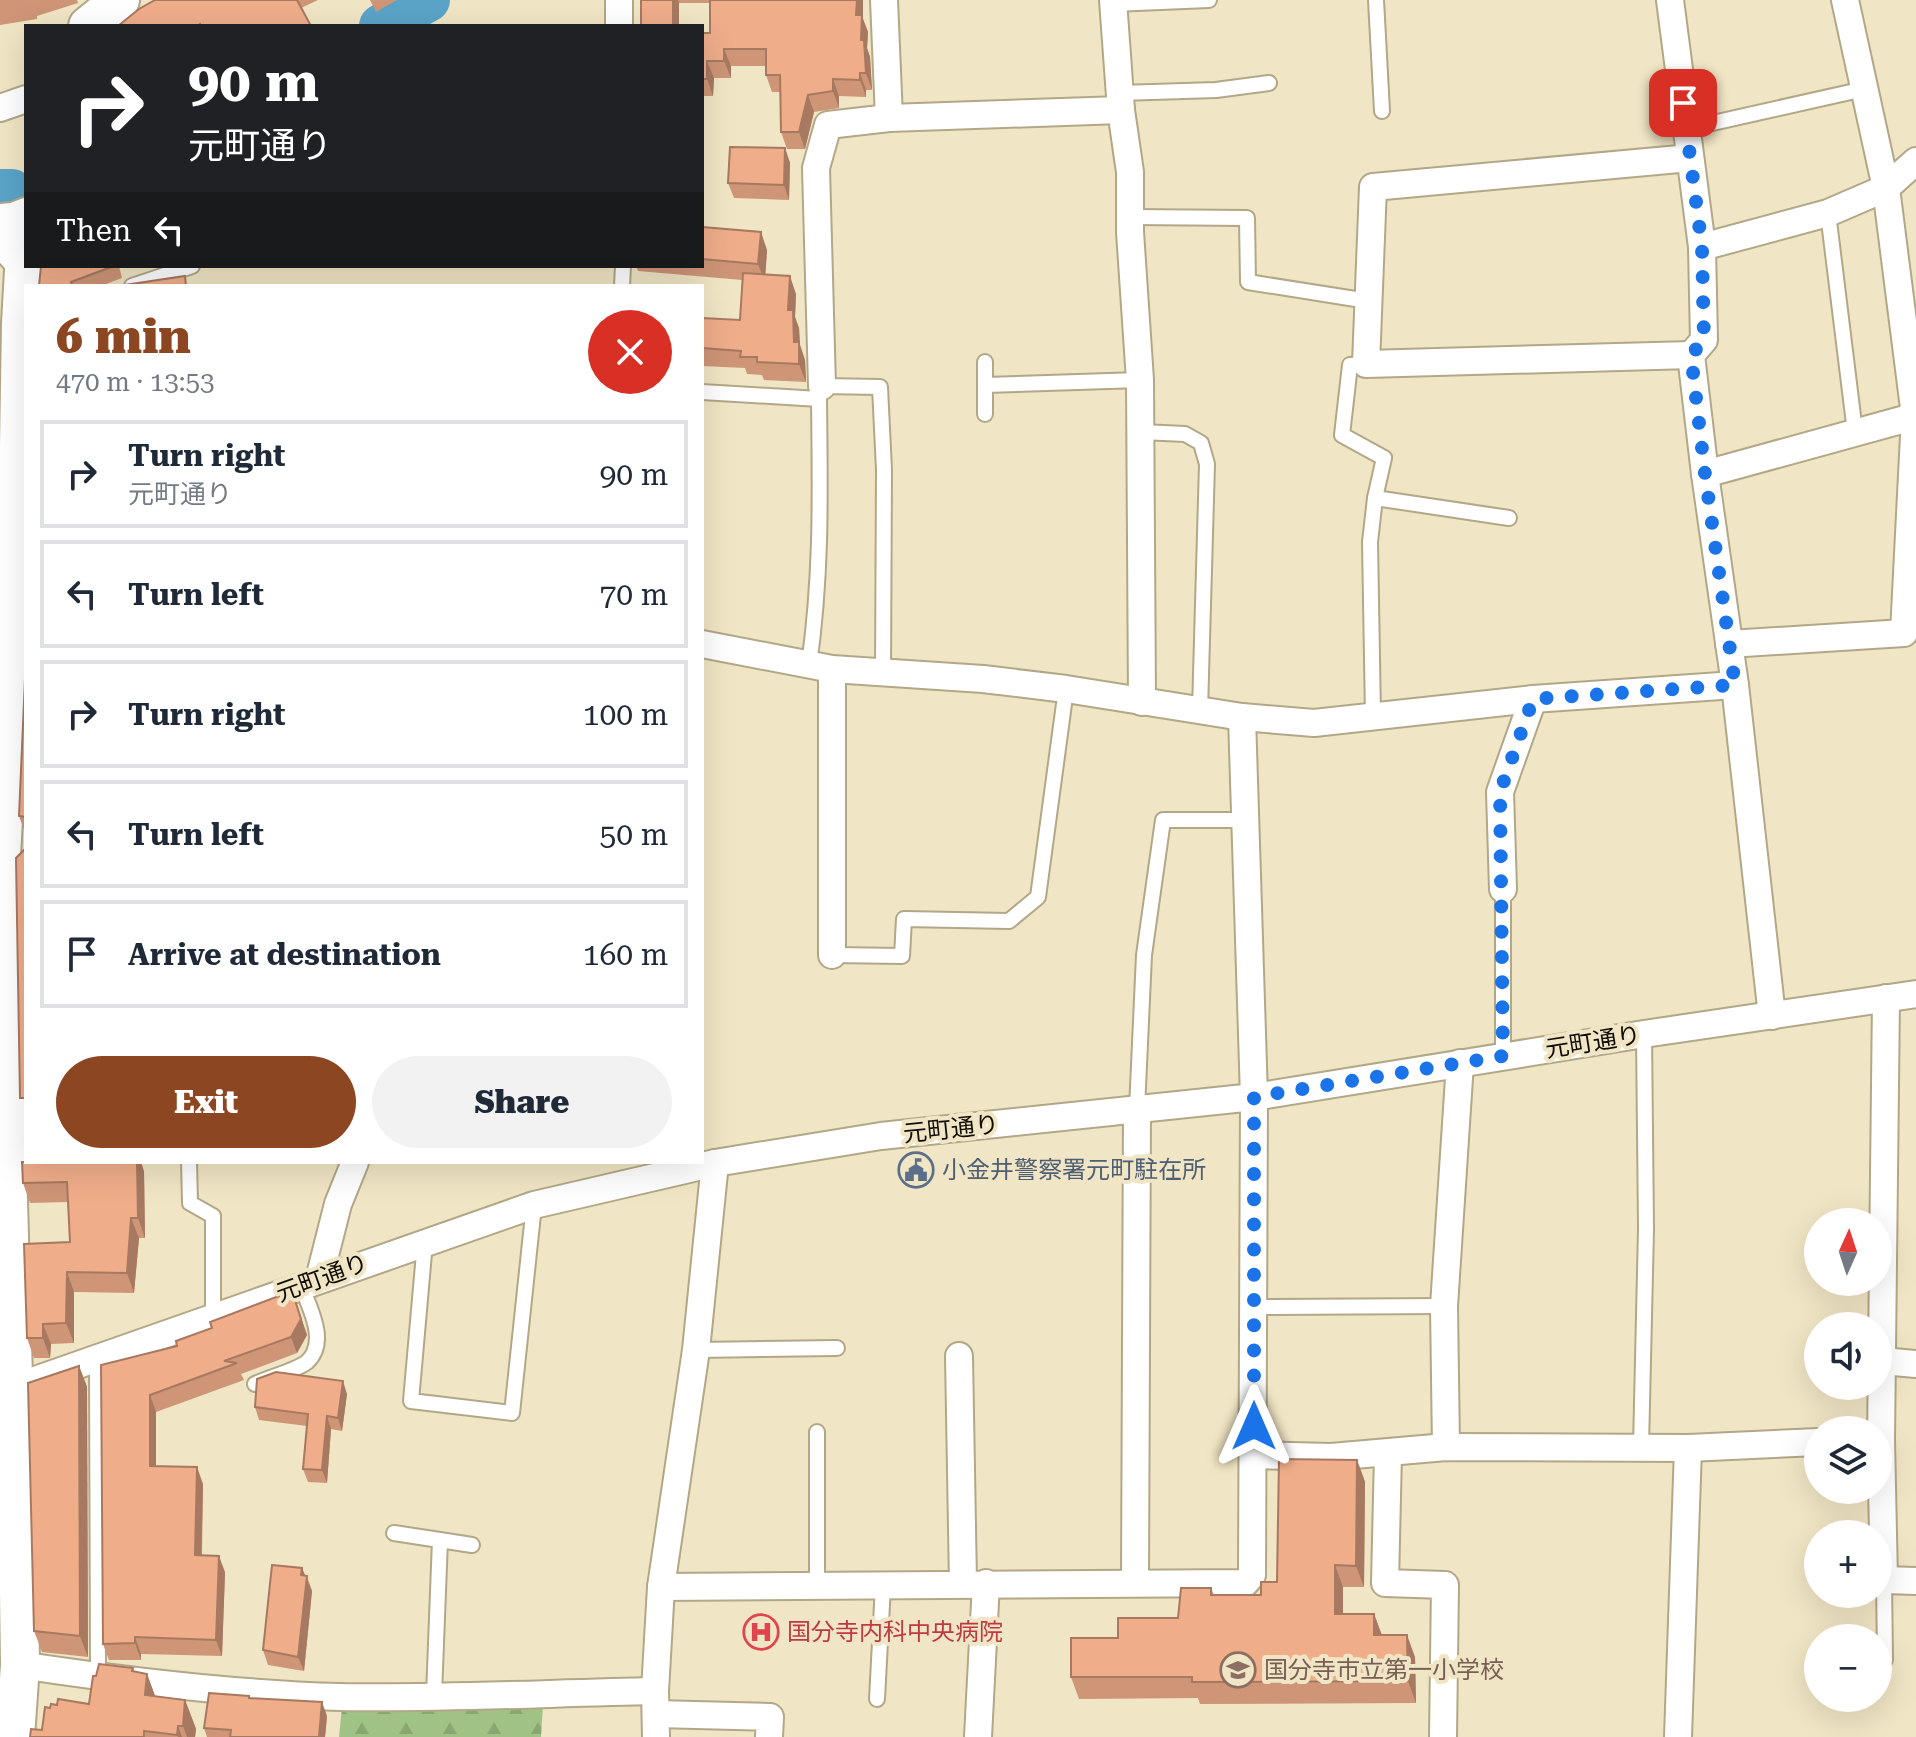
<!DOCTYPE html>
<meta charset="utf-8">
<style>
body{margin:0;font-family:"Roboto Serif","Noto Sans JP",serif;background:#f2f2f3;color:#1f2937;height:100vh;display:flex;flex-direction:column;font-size:30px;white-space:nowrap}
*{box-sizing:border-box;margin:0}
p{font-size:26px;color:#747a83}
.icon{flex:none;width:44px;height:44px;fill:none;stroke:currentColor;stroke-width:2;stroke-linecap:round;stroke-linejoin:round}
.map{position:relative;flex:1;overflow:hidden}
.panel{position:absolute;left:24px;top:284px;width:680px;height:880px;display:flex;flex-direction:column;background:#fff;border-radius:0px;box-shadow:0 8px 32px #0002}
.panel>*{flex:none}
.hud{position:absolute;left:24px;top:24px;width:680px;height:244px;border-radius:0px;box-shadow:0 8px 32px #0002;background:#202124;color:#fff;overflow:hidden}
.needle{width:52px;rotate:3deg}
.tools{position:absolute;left:1804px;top:1208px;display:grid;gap:16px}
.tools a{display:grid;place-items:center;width:88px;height:88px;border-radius:50%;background:#fff;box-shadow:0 8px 32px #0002;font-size:40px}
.pin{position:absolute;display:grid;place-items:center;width:68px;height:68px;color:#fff;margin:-34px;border-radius:16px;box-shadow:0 4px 12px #0006}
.me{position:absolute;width:88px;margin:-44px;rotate:0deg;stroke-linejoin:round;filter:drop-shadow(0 0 6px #0008)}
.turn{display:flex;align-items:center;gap:28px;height:168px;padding:0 32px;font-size:36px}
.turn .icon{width:104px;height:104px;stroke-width:2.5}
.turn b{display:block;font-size:56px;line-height:68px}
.then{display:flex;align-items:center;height:76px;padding:0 32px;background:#0003;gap:16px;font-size:30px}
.round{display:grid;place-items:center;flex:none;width:84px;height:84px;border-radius:42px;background:#f2f2f3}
.overview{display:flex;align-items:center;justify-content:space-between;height:136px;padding:0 32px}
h1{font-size:48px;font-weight:800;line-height:60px;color:#8d4622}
.button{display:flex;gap:16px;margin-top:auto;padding:16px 32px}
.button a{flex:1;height:92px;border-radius:48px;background:#8d4622;color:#fff;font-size:32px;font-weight:800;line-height:92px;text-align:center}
.button a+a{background:#f2f2f3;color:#1f2937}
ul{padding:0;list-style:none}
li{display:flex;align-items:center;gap:24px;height:108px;margin:0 16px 12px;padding:0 16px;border:4px solid #e0e1e3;border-radius:0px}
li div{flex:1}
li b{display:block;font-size:30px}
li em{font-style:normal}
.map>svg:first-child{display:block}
.forest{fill:url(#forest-firs)}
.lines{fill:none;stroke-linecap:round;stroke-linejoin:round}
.river{stroke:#5aa4c8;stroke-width:44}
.lane-casing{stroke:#b2a787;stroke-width:18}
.street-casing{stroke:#b2a787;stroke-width:30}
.secondary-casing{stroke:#b2a787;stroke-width:42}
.lane{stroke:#fff;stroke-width:14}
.street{stroke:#fff;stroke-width:26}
.secondary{stroke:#fff;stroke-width:38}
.wall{fill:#ce9577}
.shaded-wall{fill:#a77961}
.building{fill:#efad8a;stroke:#a77961;stroke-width:2}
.route{stroke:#1a73e8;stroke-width:14;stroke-dasharray:0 25.2}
.labels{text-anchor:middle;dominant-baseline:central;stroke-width:8;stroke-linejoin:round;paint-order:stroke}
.street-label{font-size:24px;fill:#100c03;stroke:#f0e5c4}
.service-label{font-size:24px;fill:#4e5e75;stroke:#f0e5c4;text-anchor:start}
.health-label{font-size:24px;fill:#be3a42;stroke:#f0e5c4;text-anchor:start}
.education-label{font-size:24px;fill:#785e54;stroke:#f0e5c4;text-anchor:start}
</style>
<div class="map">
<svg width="1916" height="1737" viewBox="0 0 1916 1737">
<defs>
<pattern id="forest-firs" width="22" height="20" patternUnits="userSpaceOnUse" patternTransform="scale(2)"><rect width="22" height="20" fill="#a1c285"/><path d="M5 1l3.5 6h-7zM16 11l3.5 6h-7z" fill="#8aa671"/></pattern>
</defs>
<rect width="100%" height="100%" fill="#f0e5c4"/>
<polygon class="forest" points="543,1706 541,1737 339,1737 342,1707"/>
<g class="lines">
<g class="river">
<polyline points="381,26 428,0"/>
<polyline points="0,191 12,191"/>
</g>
<defs>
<g id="lane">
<polyline points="1376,0 1382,111"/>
<polyline points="1113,4 1209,0"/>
<polyline points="1120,93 1216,90 1269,83"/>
<polyline points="1686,129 1864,89"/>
<polyline points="1828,213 1855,432"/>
<polyline points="1130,217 1247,218 1248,282 1368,301"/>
<polyline points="132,286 192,266"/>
<polyline points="622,286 623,266"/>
<polyline points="985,362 985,414"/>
<polyline points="1366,364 1350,365 1342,435 1384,458 1375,498 1370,542 1373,716"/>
<polyline points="985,385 1140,380"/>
<polyline points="702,392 819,399"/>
<polyline points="1141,432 1185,434 1201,443 1207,464 1200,710"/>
<polyline points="1375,498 1509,518"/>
<path d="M809,665C822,573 820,491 819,399L822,386L880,387L884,470L883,672"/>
<polyline points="832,955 902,956 904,919 1009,921 1038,897 1066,689"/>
<polyline points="1503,1056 1503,889"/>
<polyline points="1137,1109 1144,955 1163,820 1244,820"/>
<polyline points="189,1162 190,1203 213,1216 213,1318"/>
<polyline points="425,1242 411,1401 512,1413 534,1205"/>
<polyline points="1254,1307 1444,1306"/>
<polyline points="696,1350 837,1348"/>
<polyline points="97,1359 98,1676"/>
<path d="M255,1384C268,1378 297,1370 307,1362C329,1342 309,1307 301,1285"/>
<polyline points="817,1432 817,1585"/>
<polyline points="1641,1447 1646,1229 1644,1034"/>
<polyline points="394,1533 472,1545"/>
<polyline points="1884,1580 1885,1660"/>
<polyline points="434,1695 440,1540"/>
<polyline points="877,1699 883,1585"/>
</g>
<g id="street">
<polyline points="884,0 889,118"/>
<polyline points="1113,0 1121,110 1130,172 1130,232 1140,380 1142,702"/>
<polyline points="1670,0 1702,247 1704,340 1691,355 1705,474 1735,685 1772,1016"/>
<polyline points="619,26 619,0"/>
<polyline points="0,108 26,99"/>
<polyline points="1690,158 1373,187 1366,364 1691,355"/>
<polyline points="0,217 13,216 26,211"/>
<polyline points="0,235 7,251 24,270"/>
<polyline points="1702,247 1828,213 1886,188 1916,161"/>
<polyline points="822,386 816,168 828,125 889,118 1121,110"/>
<polyline points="1705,474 1916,416"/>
<polyline points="702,644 832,669 983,679 1066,689 1242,717 1314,723 1533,699 1735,685"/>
<polyline points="1729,644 1904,633 1915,416 1886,188 1845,0"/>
<polyline points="1503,889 1500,792 1533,699"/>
<polyline points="832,955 832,669"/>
<polyline points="1886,998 1881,1440 1884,1580 1916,1581"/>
<polyline points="319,1279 338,1204 355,1162"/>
<polyline points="959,1356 963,1584"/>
<polyline points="1882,1361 1916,1364"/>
<polyline points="1,1392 534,1205 715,1163 881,1136 1254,1097 1644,1034 1916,994"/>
<polyline points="1446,1447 1444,1306 1460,1063"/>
<polyline points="1388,1453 1385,1583 1445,1585 1443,1737"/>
<polyline points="1254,1455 1331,1457 1446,1447 1688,1448 1818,1442"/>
<polyline points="1135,1582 1137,1109"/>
<polyline points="661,1587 1245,1583 1252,1575 1254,1097 1242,717"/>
<path d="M20,1665C126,1681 233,1694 340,1697C444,1699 550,1693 655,1691"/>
<polyline points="656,1714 770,1717 769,1737"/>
<polyline points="656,1737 655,1691 661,1587 696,1350 715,1163"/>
<polyline points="978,1737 986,1583"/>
<polyline points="1678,1737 1688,1448"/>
</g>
<g id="secondary">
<polyline points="88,26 120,0"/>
<polyline points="15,1737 20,1665 19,1591 3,1024 1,856 17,570 21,323 26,235"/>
</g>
</defs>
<use href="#lane" class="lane-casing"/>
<use href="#street" class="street-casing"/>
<use href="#secondary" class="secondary-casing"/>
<use href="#lane" class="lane"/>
<use href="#street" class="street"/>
<use href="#secondary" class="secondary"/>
</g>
<g class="wall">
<polygon points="0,0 77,0 78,3 37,16 37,19 0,25"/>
<polygon points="155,0 318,0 301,8"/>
<polygon points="370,0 397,0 376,12"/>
<polygon points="641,0 863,0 863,19 868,32 867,48 870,57 872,90 866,90 866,97 839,96 839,108 814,112 805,149 787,149 781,132 780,92 772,92 766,75 766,66 731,66 731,78 714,78 713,96 702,96 702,33 710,33 710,3 679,3"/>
<polygon points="785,148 790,163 789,200 734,198 728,183"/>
<polygon points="702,224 703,228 767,250 765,275 796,294 795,317 799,328 800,345 805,360 806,382 764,380 762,375 747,374 745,368 702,366 702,318 740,320 742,280 638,271 636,266 702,266"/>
<polygon points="41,266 119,266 122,278 101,286 39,286"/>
<polygon points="26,679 26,835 19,816"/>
<polygon points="144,1171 145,1238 139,1238 134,1293 74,1292 74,1343 51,1344 50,1358 34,1358 27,1338 70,1242 68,1202 30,1203 23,1183"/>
<polygon points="292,1291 307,1335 297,1353 241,1374 244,1380 156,1412 156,1466 203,1484 202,1555 225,1572 222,1656 141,1654 141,1660 109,1660 103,1644 101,1365 177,1346 212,1328"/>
<polygon points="79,1366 87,1387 88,1657 42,1652 34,1631"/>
<polygon points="347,1394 342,1431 331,1429 327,1483 308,1482 303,1469 307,1426 259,1420 255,1407"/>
<polygon points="1357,1460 1365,1482 1364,1587 1343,1587 1343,1614 1374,1614 1382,1635 1415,1657 1416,1703 1200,1704 1198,1698 1079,1699 1071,1677 1118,1638 1178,1618 1211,1588 1214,1595 1261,1595 1277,1582"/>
<polygon points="305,1576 307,1576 312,1591 304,1671 268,1665 263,1650"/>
<polygon points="133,1668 134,1672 147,1674 155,1696 185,1700 196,1729 195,1737 30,1737 42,1730 50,1708 57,1705 89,1704 96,1676"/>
<polygon points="250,1698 327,1716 325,1737 207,1737 204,1728"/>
</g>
<g class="shaded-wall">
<polygon points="673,0 678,0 679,3 679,26 673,26"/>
<polygon points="857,0 863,0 863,19 868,32 867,48 870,57 872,90 866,73 856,15"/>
<polygon points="724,49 731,66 731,78 724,61"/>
<polygon points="707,61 714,78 713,96 707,79"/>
<polygon points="860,73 866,90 866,97 860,80"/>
<polygon points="833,79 839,96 839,108 833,91"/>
<polygon points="808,95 814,112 805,149 799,132"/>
<polygon points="785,148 790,163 789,200 784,185"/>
<polygon points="761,232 767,250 765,282 758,264"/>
<polygon points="790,276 796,294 795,317 799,328 800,345 805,360 806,382 799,364 794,342 788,310"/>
<polygon points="137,1162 141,1162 144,1171 145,1238 138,1218"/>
<polygon points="131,1218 139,1238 134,1293 127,1273"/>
<polygon points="67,1272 74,1292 74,1343 66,1323"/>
<polygon points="292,1291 307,1335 297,1353 291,1337"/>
<polygon points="43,1324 51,1344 50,1358 43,1338"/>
<polygon points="79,1366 87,1387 88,1657 80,1636"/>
<polygon points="343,1381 347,1394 342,1431 338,1418"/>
<polygon points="150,1395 156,1412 156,1482 150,1466"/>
<polygon points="327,1416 331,1429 327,1483 322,1470"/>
<polygon points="1357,1460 1365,1482 1364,1587 1356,1566"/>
<polygon points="197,1467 203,1484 201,1572 195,1555"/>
<polygon points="219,1556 225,1572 222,1656 216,1640"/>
<polygon points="1335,1565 1343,1587 1343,1636 1335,1614"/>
<polygon points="302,1568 312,1591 304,1671 298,1657"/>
<polygon points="1374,1614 1382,1636 1374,1635"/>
<polygon points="1407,1635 1415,1657 1416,1703 1408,1681"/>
<polygon points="135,1637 141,1654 141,1660 135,1643"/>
<polygon points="147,1674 158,1704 145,1695"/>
<polygon points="185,1700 196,1729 195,1737 187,1737 183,1726"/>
<polygon points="322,1702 327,1716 325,1737 319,1737"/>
<polygon points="178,1726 182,1737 178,1737 177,1735"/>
</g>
<g class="building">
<polygon points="155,0 297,0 311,26 201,26 200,24 198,26 118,26 139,9"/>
<rect x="641" y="0" width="32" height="26"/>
<polygon points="710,0 857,0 856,15 862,15 861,40 864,40 866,73 860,73 860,80 833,79 833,91 808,95 799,132 781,132 780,75 766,75 766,49 724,49 724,61 707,61 707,79 702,79 702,33 710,33"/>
<polygon points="730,147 785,148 784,185 728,183"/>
<polygon points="702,227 761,232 758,264 702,259"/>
<polygon points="41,266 114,266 71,282 72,286 39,286"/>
<polygon points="743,273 790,276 788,310 793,310 794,342 799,342 799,364 757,362 757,357 740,357 741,351 702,348 702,318 740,320"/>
<polygon points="185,276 186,286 118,286"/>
<polygon points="25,679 26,679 26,817 19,816"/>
<polygon points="26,848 26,1111 25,1111 25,1098 20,1098 16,858"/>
<polygon points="22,1162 137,1162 138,1218 131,1218 127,1273 67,1272 66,1323 43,1324 43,1338 27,1338 24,1244 70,1242 67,1182 23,1183"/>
<polygon points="292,1291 301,1319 291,1337 224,1361 237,1363 150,1395 150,1466 197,1467 195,1555 219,1556 216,1640 135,1637 135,1643 103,1644 101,1365 177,1346 176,1341 212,1328 210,1322"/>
<polygon points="79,1366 80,1636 34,1631 28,1383"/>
<polygon points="276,1372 343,1381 338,1418 327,1416 322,1470 303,1469 308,1414 255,1407 257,1379"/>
<polygon points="1279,1459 1357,1460 1356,1566 1335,1565 1335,1614 1374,1614 1374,1635 1407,1635 1408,1681 1192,1682 1192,1677 1071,1677 1071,1638 1118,1638 1118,1618 1178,1618 1181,1588 1211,1588 1211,1595 1261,1595 1261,1582 1277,1582"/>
<polygon points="272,1565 302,1568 301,1575 307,1576 298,1657 263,1650"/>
<polygon points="99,1664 133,1668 132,1671 147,1674 145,1695 185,1700 183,1726 178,1726 177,1735 144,1731 144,1737 30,1737 31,1729 42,1730 45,1707 50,1708 51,1704 57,1705 58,1699 89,1704 93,1676 96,1676"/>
<polygon points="209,1693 249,1696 249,1698 322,1702 319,1737 230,1737 231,1730 204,1728"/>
</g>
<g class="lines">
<polyline class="route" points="1254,1426 1254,1097 1503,1056 1500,792 1533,699 1735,685 1705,474 1691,355 1704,340 1702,247 1683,103"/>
</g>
<defs>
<symbol id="civic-ring" viewBox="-11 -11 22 22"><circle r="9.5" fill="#f0e5c4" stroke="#5c6f8a" stroke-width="1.5"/><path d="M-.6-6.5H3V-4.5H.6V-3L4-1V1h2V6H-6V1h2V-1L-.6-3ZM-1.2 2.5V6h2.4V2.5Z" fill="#5c6f8a"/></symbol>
<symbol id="hospital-ring" viewBox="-11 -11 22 22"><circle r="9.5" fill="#f0e5c4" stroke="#e0444e" stroke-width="1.5"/><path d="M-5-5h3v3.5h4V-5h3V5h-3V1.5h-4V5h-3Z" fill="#e0444e"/></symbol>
<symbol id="school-ring" viewBox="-11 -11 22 22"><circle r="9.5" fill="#f0e5c4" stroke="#8d6e63" stroke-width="1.5"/><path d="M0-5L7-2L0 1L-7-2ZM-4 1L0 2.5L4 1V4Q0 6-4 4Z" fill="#8d6e63"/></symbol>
</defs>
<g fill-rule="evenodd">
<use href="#civic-ring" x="896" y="1150" width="40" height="40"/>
<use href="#hospital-ring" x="741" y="1612" width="40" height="40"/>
<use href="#school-ring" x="1218" y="1650" width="40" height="40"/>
</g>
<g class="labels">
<g class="street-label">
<text transform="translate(1593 1042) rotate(-9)">元町通り</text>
<text transform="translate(951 1129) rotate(-6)">元町通り</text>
<text transform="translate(322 1278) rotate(-20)">元町通り</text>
</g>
<g class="service-label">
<text x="942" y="1170">小金井警察署元町駐在所</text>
</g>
<g class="health-label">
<text x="787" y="1632">国分寺内科中央病院</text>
</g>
<g class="education-label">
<text x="1264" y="1670">国分寺市立第一小学校</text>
</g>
</g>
</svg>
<div class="tools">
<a><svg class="needle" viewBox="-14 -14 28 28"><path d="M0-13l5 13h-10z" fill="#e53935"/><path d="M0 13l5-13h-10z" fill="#747a83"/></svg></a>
<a><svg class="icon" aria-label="sound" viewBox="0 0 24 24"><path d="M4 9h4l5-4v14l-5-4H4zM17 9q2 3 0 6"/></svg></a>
<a><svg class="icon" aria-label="layers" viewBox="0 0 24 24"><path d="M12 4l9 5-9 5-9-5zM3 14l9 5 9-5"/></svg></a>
<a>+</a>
<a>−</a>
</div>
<div class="pin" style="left:1683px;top:103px;background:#d93025"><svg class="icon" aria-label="arrive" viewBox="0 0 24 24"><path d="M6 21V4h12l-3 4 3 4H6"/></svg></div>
<svg class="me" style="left:1254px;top:1426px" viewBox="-20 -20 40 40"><path d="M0-17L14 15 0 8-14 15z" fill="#1a73e8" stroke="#fff" stroke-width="4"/></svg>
<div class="hud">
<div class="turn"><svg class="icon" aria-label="right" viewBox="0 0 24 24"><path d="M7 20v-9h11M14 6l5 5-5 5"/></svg><div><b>90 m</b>元町通り</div></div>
<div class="then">Then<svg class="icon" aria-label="left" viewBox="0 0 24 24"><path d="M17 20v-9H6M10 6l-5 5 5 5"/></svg></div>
</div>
<section class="panel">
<div class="overview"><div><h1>6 min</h1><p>470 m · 13:53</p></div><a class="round" style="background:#d93025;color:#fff"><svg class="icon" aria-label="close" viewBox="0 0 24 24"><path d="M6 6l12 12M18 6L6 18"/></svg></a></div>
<ul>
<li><svg class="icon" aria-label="right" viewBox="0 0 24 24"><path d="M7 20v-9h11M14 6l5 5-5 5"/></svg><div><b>Turn right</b><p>元町通り</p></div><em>90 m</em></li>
<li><svg class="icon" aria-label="left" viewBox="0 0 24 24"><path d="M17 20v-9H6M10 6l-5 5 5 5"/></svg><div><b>Turn left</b></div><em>70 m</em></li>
<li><svg class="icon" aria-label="right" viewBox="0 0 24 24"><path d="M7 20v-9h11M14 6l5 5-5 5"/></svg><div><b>Turn right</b></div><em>100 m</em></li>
<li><svg class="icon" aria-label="left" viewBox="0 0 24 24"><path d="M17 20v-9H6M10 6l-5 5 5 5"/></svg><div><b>Turn left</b></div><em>50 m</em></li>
<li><svg class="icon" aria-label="arrive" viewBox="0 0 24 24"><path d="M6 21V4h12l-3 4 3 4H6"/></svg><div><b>Arrive at destination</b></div><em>160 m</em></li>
</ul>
<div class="button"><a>Exit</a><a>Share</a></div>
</section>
</div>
